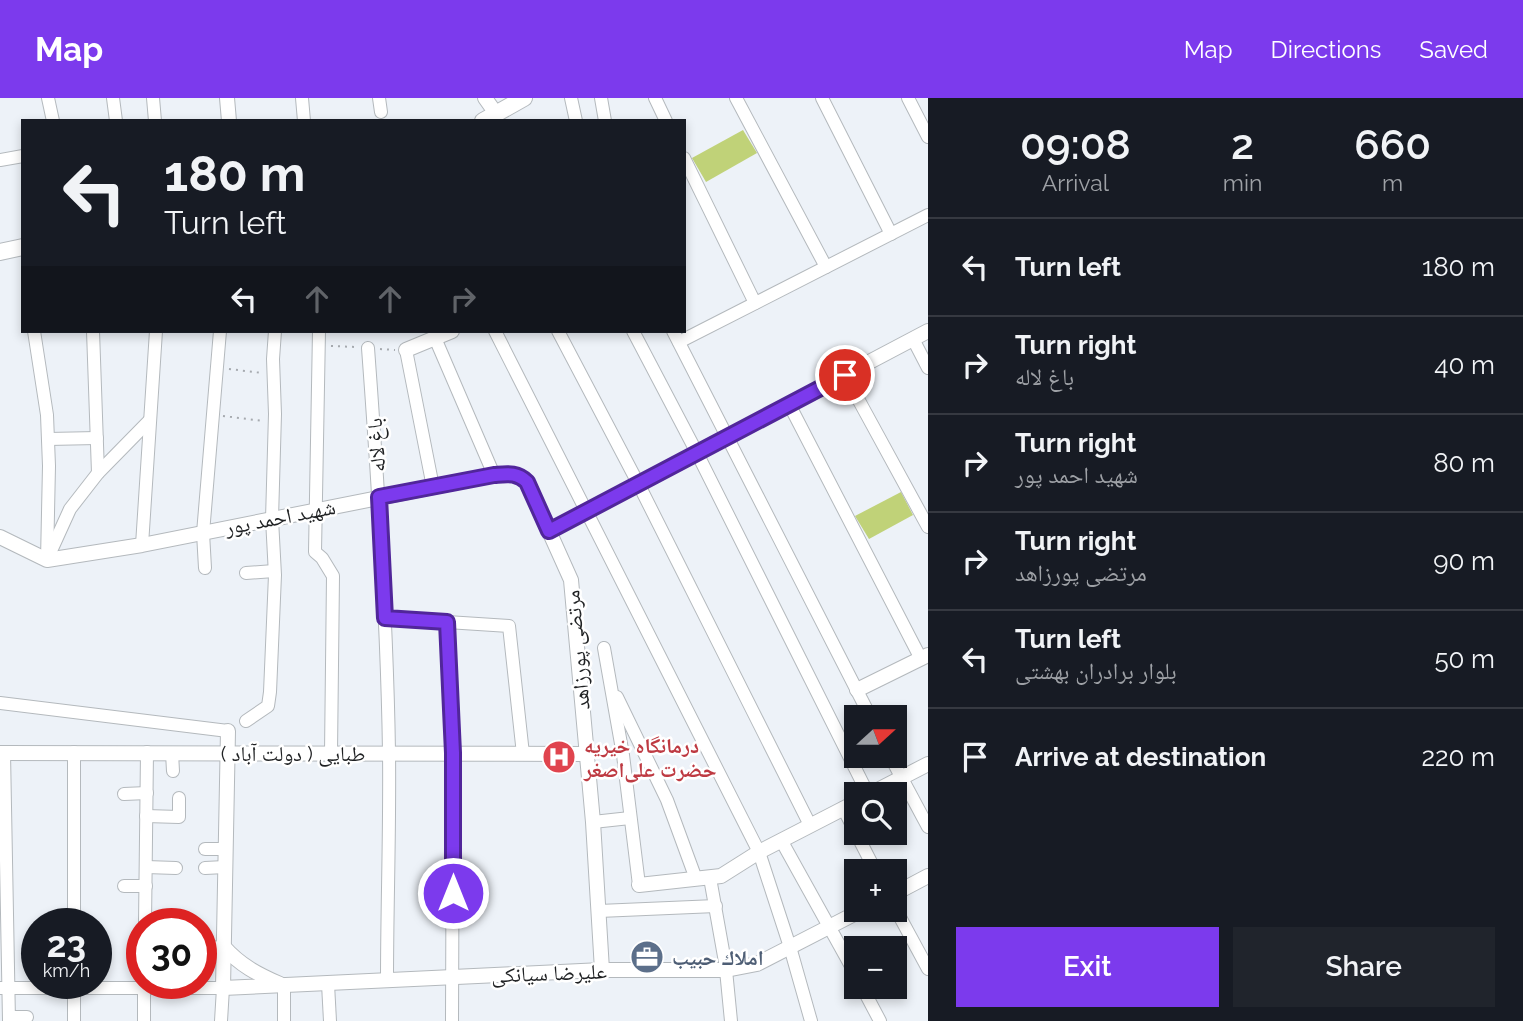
<!DOCTYPE html>
<meta charset="utf-8">
<style>
body{margin:0;font-family:Raleway,"Noto Naskh Arabic",sans-serif;background:#20242c;color:#f1f3f6;height:100vh;display:flex;flex-direction:column;font-size:26px;white-space:nowrap}
*{box-sizing:border-box;margin:0}
p{font-size:23px;color:#9ea1a6}
.icon{flex:none;width:38px;height:38px;fill:none;stroke:currentColor;stroke-width:2;stroke-linecap:round;stroke-linejoin:round}
.map{position:relative;flex:1;overflow:hidden}
.side{display:flex;flex-direction:column;background:#171b24;width:595px}
.side>*{flex:none}
.guide{position:absolute;left:21px;top:21px;width:665px;height:214px;border-radius:0px;box-shadow:0 4px 10px #0003;background:#171b24;color:#f1f3f6;overflow:hidden}
.needle{width:46px;rotate:69deg}
.controls{position:absolute;left:844px;top:607px;display:grid;gap:14px}
.controls a{display:grid;place-items:center;width:63px;height:63px;border-radius:0px;background:#171b24;box-shadow:0 4px 10px #0003;font-size:35px}
.speed{position:absolute;left:21px;top:810px;display:flex;gap:14px;font-size:35px;font-weight:700;text-align:center}
.speed>*{display:grid;place-content:center;width:91px;height:91px;border-radius:50%;background:#171b24;box-shadow:0 4px 10px #0003;line-height:1}
.speed small{font-size:18px;font-weight:400}
.speed .limit{border:10px solid #d22;background:#fff;color:#111}
.pin{position:absolute;display:grid;place-items:center;width:60px;height:60px;color:#fff;margin:-30px;border:4px solid #fff;border-radius:50%;box-shadow:0 2px 7px #0007}
.me{position:absolute;width:77px;margin:-38px;rotate:0deg;stroke-linejoin:round;filter:drop-shadow(0 0 5px #0008)}
.turn{display:flex;align-items:center;gap:24px;height:147px;padding:0 28px;font-size:32px}
.turn .icon{width:91px;height:91px;stroke-width:2.5}
.turn b{display:block;font-size:49px;line-height:60px}
.lanes{display:flex;align-items:center;height:66px;padding:0 28px;background:#0003;justify-content:center;gap:35px;direction:ltr}
.lanes .off{opacity:.35}
.eta{display:flex;justify-content:space-evenly;align-items:center;height:119px;text-align:center}
.eta b{font-size:42px;font-weight:600;line-height:49px}
.button{display:flex;gap:14px;margin-top:auto;padding:14px 28px}
.button a{flex:1;height:80px;border-radius:0px;background:#7c3aed;color:#fff;font-size:28px;font-weight:600;line-height:80px;text-align:center}
.button a+a{background:#20242c;color:#f1f3f6}
ul{padding:0;list-style:none}
li{display:flex;align-items:center;gap:21px;height:98px;padding:0 28px;border-top:2px solid #363941}
li div{flex:1}
li b{display:block;font-size:26px}
li em{font-style:normal}
header{display:flex;align-items:center;gap:42px;box-sizing:border-box;height:98px;padding:0 35px;background:#7c3aed;color:#fff}
header strong{font-size:33px}
nav{display:flex;gap:38px;margin-inline-start:auto;font-size:24px}
main{display:flex;flex:1;min-height:0}
.map>svg:first-child{display:block}
.green{fill:#c0d278}
.lines{fill:none;stroke-linecap:round;stroke-linejoin:round}
.minor-casing{stroke:#b4b9bd;stroke-width:14}
.tertiary-casing{stroke:#b4b9bd;stroke-width:16}
.secondary-casing{stroke:#b4b9bd;stroke-width:18}
.path{stroke:#a6aaaf;stroke-width:2;stroke-dasharray:2 5;stroke-linecap:butt}
.minor{stroke:#fff;stroke-width:12}
.tertiary{stroke:#fff;stroke-width:14}
.secondary{stroke:#fff;stroke-width:16}
.route-casing{stroke:#51269a;stroke-width:18}
.route{stroke:#7c3aed;stroke-width:12}
.labels{text-anchor:middle;dominant-baseline:central;stroke-width:5;stroke-linejoin:round;paint-order:stroke}
.street-label{font-size:21px;fill:#1f2123;stroke:#fff}
.health-label{font-size:21px;font-weight:bold;fill:#be3a42;stroke:#fff;text-anchor:start}
.service-label{font-size:21px;font-weight:bold;fill:#4e5e75;stroke:#fff;text-anchor:start}
</style>
<header>
<strong>Map</strong>
<nav><a>Map</a><a>Directions</a><a>Saved</a></nav>
</header>
<main>
<div class="map">
<svg width="928" height="923" viewBox="0 0 928 923">
<rect width="100%" height="100%" fill="#edf2f8"/>
<g class="green">
<polygon points="743,32 757,55 706,84 692,60"/>
<polygon points="901,394 913,417 869,441 855,418"/>
</g>
<g class="lines">
<defs>
<g id="minor">
<polyline points="48,0 53,23"/>
<polyline points="113,0 116,23"/>
<polyline points="153,0 155,23"/>
<polyline points="302,0 304,23"/>
<polyline points="379,0 381,14"/>
<polyline points="571,0 576,23"/>
<polyline points="601,0 605,23"/>
<polyline points="655,0 666,23"/>
<polyline points="736,0 826,169"/>
<polyline points="822,0 891,136"/>
<polyline points="908,0 928,39"/>
<polyline points="684,60 755,205"/>
<polyline points="0,62 23,58"/>
<polyline points="34,233 47,317 49,368 47,462"/>
<polyline points="93,233 98,375"/>
<polyline points="319,233 315,454 322,460 333,478 331,655"/>
<polyline points="495,233 759,754 790,849 811,923"/>
<polyline points="558,233 639,387 810,727"/>
<polyline points="633,233 697,355 868,696"/>
<polyline points="673,233 871,620"/>
<polyline points="435,240 494,377"/>
<polyline points="913,241 928,270"/>
<polyline points="679,244 928,117"/>
<path d="M368,250C378,384 387,519 389,654C390,730 387,806 387,882"/>
<polyline points="406,252 433,389"/>
<polyline points="845,277 928,429"/>
<polyline points="789,306 921,561"/>
<polyline points="48,341 97,340"/>
<polyline points="142,447 156,233"/>
<polyline points="50,455 70,411 98,375 149,323"/>
<polyline points="205,470 203,435 220,233"/>
<polyline points="246,475 274,473"/>
<polyline points="385,520 509,528 523,656"/>
<polyline points="447,524 453,655 452,923"/>
<polyline points="604,550 623,657 639,787"/>
<polyline points="617,599 667,702 696,781"/>
<polyline points="0,605 228,633"/>
<polyline points="246,623 268,608 270,594 275,477 272,421 275,316 273,261 275,233"/>
<polyline points="74,654 74,826"/>
<polyline points="4,655 9,923"/>
<polyline points="172,655 173,673"/>
<polyline points="890,658 928,729"/>
<polyline points="124,696 147,695"/>
<polyline points="843,710 856,735"/>
<polyline points="146,718 179,719 179,700"/>
<polyline points="593,724 630,720"/>
<polyline points="856,735 876,774"/>
<polyline points="781,742 856,877"/>
<polyline points="205,751 225,751"/>
<polyline points="146,769 176,770"/>
<polyline points="205,770 225,769"/>
<polyline points="710,780 725,864"/>
<polyline points="124,788 146,788"/>
<polyline points="894,808 928,871"/>
<polyline points="599,813 716,808"/>
<polyline points="145,822 172,821"/>
<polyline points="145,826 147,654"/>
<polyline points="205,850 224,849"/>
<polyline points="726,872 731,923"/>
<polyline points="144,886 144,923"/>
<polyline points="328,886 330,923"/>
<polyline points="284,888 284,923"/>
<polyline points="862,889 880,923"/>
<polyline points="0,890 223,890 221,923"/>
<polyline points="9,919 27,919"/>
<polyline points="74,923 74,886"/>
</g>
<g id="tertiary">
<polyline points="227,0 229,23"/>
<polyline points="485,0 497,17"/>
<polyline points="406,252 452,233"/>
<polyline points="549,433 928,233"/>
<path d="M0,439L47,462L142,447L494,377C507,376 517,374 527,384L571,482L593,724L602,872"/>
<polyline points="857,592 928,557"/>
<polyline points="228,633 223,890 602,872 726,872 757,866 862,812"/>
<polyline points="0,655 587,656"/>
<polyline points="870,696 928,666"/>
<polyline points="639,787 721,778 759,754 856,704"/>
<polyline points="894,796 928,778"/>
<path d="M224,849C240,867 257,876 280,886"/>
</g>
<g id="secondary">
<polyline points="483,23 524,0"/>
<polyline points="0,154 23,149"/>
</g>
</defs>
<use href="#minor" class="minor-casing"/>
<use href="#tertiary" class="tertiary-casing"/>
<use href="#secondary" class="secondary-casing"/>
<g class="path">
<polyline points="331,248 356,249"/>
<polyline points="380,251 395,252"/>
<polyline points="229,271 262,275"/>
<polyline points="223,318 263,323"/>
</g>
<use href="#minor" class="minor"/>
<use href="#tertiary" class="tertiary"/>
<use href="#secondary" class="secondary"/>
</g>
<g class="lines">
<defs>
<path id="route" d="M453,795V655L447,524L385,520L379,399L494,377C507,376 517,374 527,384L549,433L845,277"/>
</defs>
<use href="#route" class="route-casing"/>
<use href="#route" class="route"/>
</g>
<defs>
<symbol id="hospital-disc" viewBox="-11 -11 22 22"><circle r="9.5" fill="#e0444e" stroke="#fff"/><path d="M-5-5h3v3.5h4V-5h3V5h-3V1.5h-4V5h-3Z" fill="#fff"/></symbol>
<symbol id="office-disc" viewBox="-11 -11 22 22"><circle r="9.5" fill="#5c6f8a" stroke="#fff"/><path d="M-6-3h4V-5.5h4V-3h4V5H-6ZM-1-4.5V-3h2v-1.5ZM-6 0V1H6V0Z" fill="#fff"/></symbol>
</defs>
<g fill-rule="evenodd">
<use href="#hospital-disc" x="540" y="640" width="38" height="38"/>
<use href="#office-disc" x="628" y="840" width="38" height="38"/>
</g>
<g class="labels">
<g class="street-label">
<text transform="translate(376 347) rotate(-94)">باغ لاله</text>
<text transform="translate(280 419) rotate(-11)">شهید احمد پور</text>
<text transform="translate(577 552) rotate(-95)">مرتضی پورزاهد</text>
<text x="293" y="655">طبایی ( دولت آباد )</text>
<text transform="translate(549 875) rotate(-2)">علیرضا سیانکی</text>
</g>
<g class="health-label">
<text x="584" y="647">درمانگاه خیریه<tspan x="584" dy="24">حضرت علی‌اصغر</tspan></text>
</g>
<g class="service-label">
<text x="672" y="859">املاك حبيب</text>
</g>
</g>
</svg>
<div class="controls">
<a><svg class="needle" viewBox="-14 -14 28 28"><path d="M0-13l5 13h-10z" fill="#e53935"/><path d="M0 13l5-13h-10z" fill="#9ea1a6"/></svg></a>
<a><svg class="icon" aria-label="search" viewBox="0 0 24 24"><circle cx="10" cy="10" r="6"/><path d="M15 15l6 6"/></svg></a>
<a>+</a>
<a>−</a>
</div>
<div class="speed"><div>23<small>km/h</small></div><div class="limit">30</div></div>
<div class="pin" style="left:845px;top:277px;background:#d93025"><svg class="icon" aria-label="arrive" viewBox="0 0 24 24"><path d="M6 21V4h12l-3 4 3 4H6"/></svg></div>
<svg class="me" style="left:453px;top:795px" viewBox="-20 -20 40 40"><circle r="17" fill="#7c3aed" stroke="#fff" stroke-width="3"/><path d="M0-11L8 9 0 5-8 9z" fill="#fff"/></svg>
<div class="guide">
<div class="turn"><svg class="icon" aria-label="left" viewBox="0 0 24 24"><path d="M17 20v-9H6M10 6l-5 5 5 5"/></svg><div><b>180 m</b>Turn left</div></div>
<div class="lanes"><svg class="icon" aria-label="left" viewBox="0 0 24 24"><path d="M17 20v-9H6M10 6l-5 5 5 5"/></svg><svg class="icon off" aria-label="ahead" viewBox="0 0 24 24"><path d="M12 20V5M6 11l6-6 6 6"/></svg><svg class="icon off" aria-label="ahead" viewBox="0 0 24 24"><path d="M12 20V5M6 11l6-6 6 6"/></svg><svg class="icon off" aria-label="right" viewBox="0 0 24 24"><path d="M7 20v-9h11M14 6l5 5-5 5"/></svg></div>
</div>
</div>
<section class="side">
<div class="eta">
<div><b>09:08</b><p>Arrival</p></div>
<div><b>2</b><p>min</p></div>
<div><b>660</b><p>m</p></div>
</div>
<ul>
<li><svg class="icon" aria-label="left" viewBox="0 0 24 24"><path d="M17 20v-9H6M10 6l-5 5 5 5"/></svg><div><b>Turn left</b></div><em>180 m</em></li>
<li><svg class="icon" aria-label="right" viewBox="0 0 24 24"><path d="M7 20v-9h11M14 6l5 5-5 5"/></svg><div><b>Turn right</b><p>باغ لاله</p></div><em>40 m</em></li>
<li><svg class="icon" aria-label="right" viewBox="0 0 24 24"><path d="M7 20v-9h11M14 6l5 5-5 5"/></svg><div><b>Turn right</b><p>شهید احمد پور</p></div><em>80 m</em></li>
<li><svg class="icon" aria-label="right" viewBox="0 0 24 24"><path d="M7 20v-9h11M14 6l5 5-5 5"/></svg><div><b>Turn right</b><p>مرتضی پورزاهد</p></div><em>90 m</em></li>
<li><svg class="icon" aria-label="left" viewBox="0 0 24 24"><path d="M17 20v-9H6M10 6l-5 5 5 5"/></svg><div><b>Turn left</b><p>بلوار برادران بهشتی</p></div><em>50 m</em></li>
<li><svg class="icon" aria-label="arrive" viewBox="0 0 24 24"><path d="M6 21V4h12l-3 4 3 4H6"/></svg><div><b>Arrive at destination</b></div><em>220 m</em></li>
</ul>
<div class="button"><a>Exit</a><a>Share</a></div>
</section>
</main>
